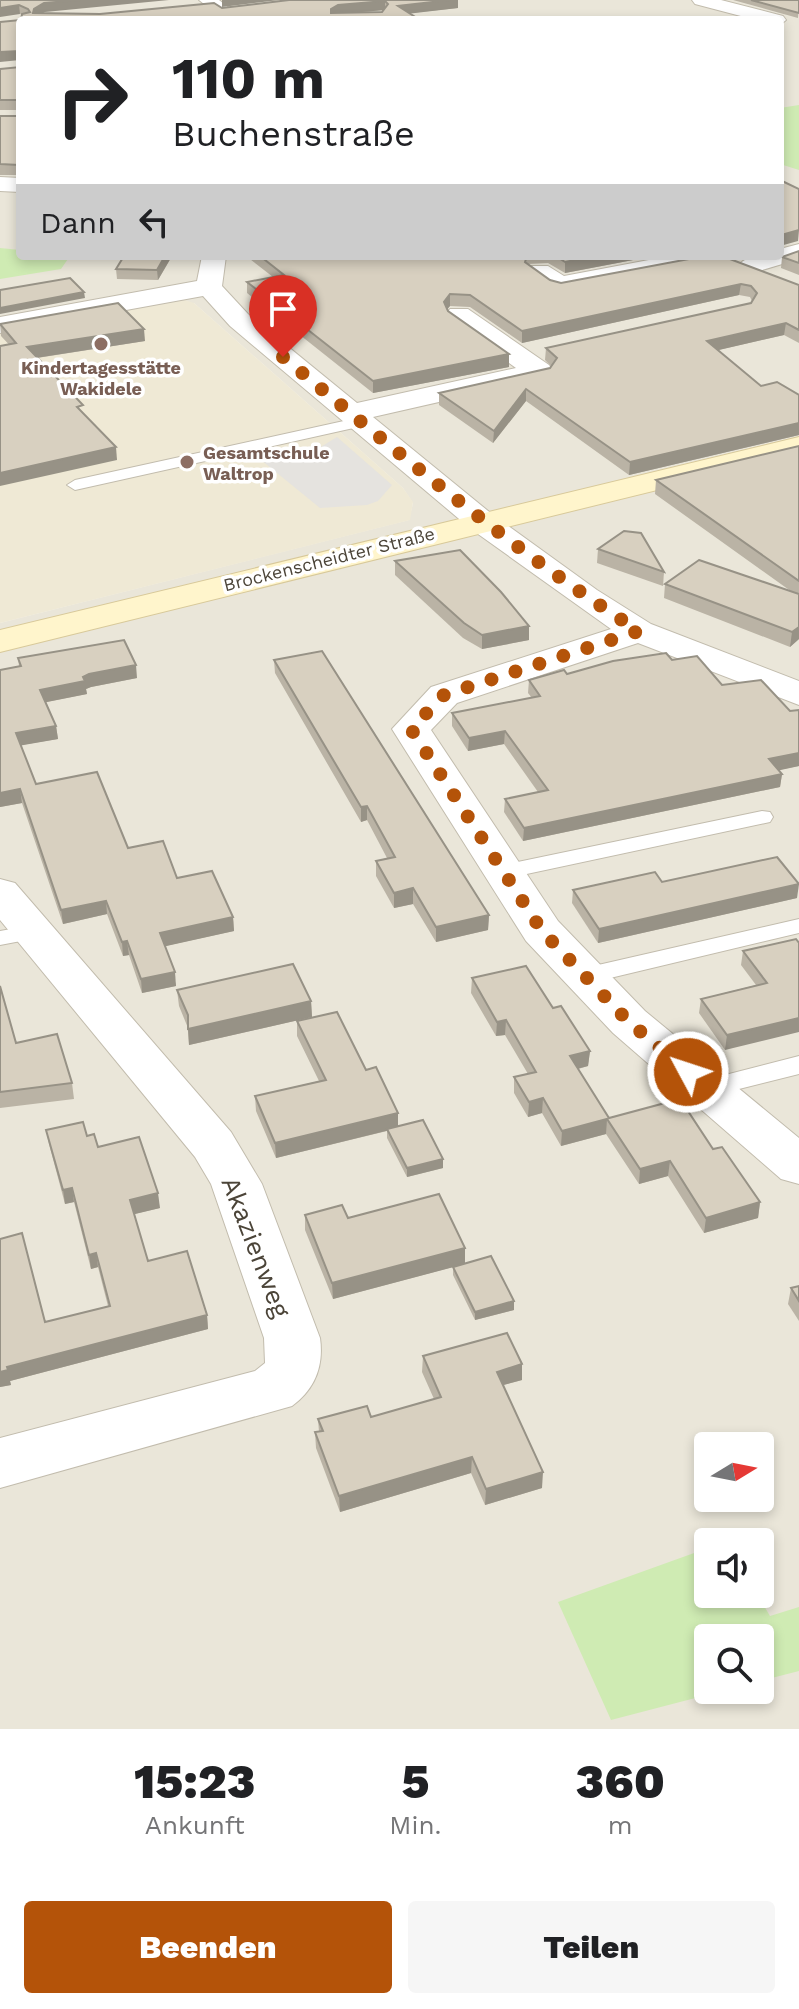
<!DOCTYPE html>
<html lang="de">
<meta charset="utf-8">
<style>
body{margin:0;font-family:"Work Sans",sans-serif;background:#f6f6f6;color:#202124;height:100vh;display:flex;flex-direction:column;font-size:30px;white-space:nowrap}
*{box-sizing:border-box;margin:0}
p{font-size:26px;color:#757577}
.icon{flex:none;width:44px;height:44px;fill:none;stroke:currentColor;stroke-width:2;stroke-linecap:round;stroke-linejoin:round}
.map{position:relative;height:1729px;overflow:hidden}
.details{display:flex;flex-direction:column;background:#fff;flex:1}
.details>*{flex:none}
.guide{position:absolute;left:16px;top:16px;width:768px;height:244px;border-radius:8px;box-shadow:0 4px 12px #0003;background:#fff;color:#202124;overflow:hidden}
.needle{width:52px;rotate:80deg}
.tools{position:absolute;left:694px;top:1432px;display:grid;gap:16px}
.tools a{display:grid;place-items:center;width:80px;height:80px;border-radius:8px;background:#fff;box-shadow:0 4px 12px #0003;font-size:40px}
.pin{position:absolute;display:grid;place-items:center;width:68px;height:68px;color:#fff;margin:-82px -34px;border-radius:50% 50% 50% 0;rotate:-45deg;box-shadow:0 0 8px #0007}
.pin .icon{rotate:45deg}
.me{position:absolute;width:88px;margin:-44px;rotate:310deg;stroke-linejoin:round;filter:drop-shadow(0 0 6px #0008)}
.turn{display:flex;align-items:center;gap:28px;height:168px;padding:0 24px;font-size:36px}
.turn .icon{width:104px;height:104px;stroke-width:2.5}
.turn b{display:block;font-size:56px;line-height:68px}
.then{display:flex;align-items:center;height:76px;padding:0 24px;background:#0003;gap:16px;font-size:30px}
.eta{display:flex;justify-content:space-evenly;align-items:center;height:136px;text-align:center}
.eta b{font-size:48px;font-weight:800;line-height:56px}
.primary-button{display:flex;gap:16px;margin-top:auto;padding:16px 24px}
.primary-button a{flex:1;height:92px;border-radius:8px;background:#b45309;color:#fff;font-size:32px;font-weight:800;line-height:92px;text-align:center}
.primary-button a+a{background:#f6f6f6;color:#202124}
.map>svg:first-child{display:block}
.residential{fill:#eae6d9;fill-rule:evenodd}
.education{fill:#efe9d5}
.green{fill:#cfebb3}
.parking{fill:#e5e3df}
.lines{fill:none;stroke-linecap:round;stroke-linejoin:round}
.lane-casing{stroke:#c2bcad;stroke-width:2}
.street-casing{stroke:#c2bcad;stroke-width:2}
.secondary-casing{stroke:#d8c99a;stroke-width:2}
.lane{fill:#fff;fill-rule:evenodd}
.street{fill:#fff;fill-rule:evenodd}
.secondary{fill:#fff5cc;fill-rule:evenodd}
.wall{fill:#bab3a5;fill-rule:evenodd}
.shaded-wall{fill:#979286}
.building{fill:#d8d0c0;stroke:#979286;stroke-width:2;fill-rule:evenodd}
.route{stroke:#b45309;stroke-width:14;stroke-dasharray:0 25.2}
.education-dot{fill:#8d6e63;stroke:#fff;stroke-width:3}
.labels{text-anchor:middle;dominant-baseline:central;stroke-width:7;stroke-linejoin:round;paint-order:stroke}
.far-education-label{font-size:18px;font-weight:bold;fill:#785e54;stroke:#fff}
.far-street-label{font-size:18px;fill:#4b4438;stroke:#fff}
.near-street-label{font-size:26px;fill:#4b4438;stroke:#fff}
</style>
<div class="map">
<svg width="799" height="1729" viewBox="0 0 799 1729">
<rect width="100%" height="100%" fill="#f6f3eb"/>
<path class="residential" d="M0,0H799V1729H0V623L409,520L413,503L403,488L194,303L0,332ZM20,20H780V256H20ZM708,1446H760V1498H708ZM708,1542H760V1594H708ZM708,1638H760V1690H708Z"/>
<polygon class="education" points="184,300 194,303 403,488 413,502 410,520 0,623 0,332"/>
<g class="green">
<polygon points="799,105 799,170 780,164 780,108"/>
<polygon points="0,248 20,250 20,256 70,256 61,269 0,279"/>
<polygon points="708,1548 708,1594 757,1594 770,1616 799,1607 799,1671 760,1681 760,1638 708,1638 708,1690 726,1690 611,1720 558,1602"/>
</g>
<polygon class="parking" points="337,437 392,485 378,501 367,505 320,508 255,455 306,451 319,448"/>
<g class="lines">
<defs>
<g id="lane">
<polygon points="362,417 367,419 367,425 75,490 67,485 75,480"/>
<polygon points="762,811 770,812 773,817 770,822 503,879 492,872 503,865"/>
<polygon points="799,919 799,933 585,984 577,981 573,976 577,971 585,968"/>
<polygon points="34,925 42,927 46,932 42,937 0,945 0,931"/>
<polygon points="799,1056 799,1074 707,1097 698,1094 694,1088 698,1082"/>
</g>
<g id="street">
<polygon points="199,0 219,0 244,20 224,20"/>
<polygon points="692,0 721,0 783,16 786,20 780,25 780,20 756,20 695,4"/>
<polygon points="0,177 20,178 20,192 0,191"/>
<path d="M799,244V259L749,274L740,272L737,267C746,254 765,256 780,256V249Z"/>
<polygon points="202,256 226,256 222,286 248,314 357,403 516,368 450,321 446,315 450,309 468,309 549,365 553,371 549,377 373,417 493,515 597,590 651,624 799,681 799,705 638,643 457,703 431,730 558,921 645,1011 799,1138 799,1184 781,1179 613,1033 526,941 392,729 431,687 611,629 471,529 230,326 203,296 0,333 0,317 197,281"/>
<polygon points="670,256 722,256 719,261 710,263 560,292 551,289 526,271 530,266 548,266 564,276"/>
<path d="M0,879L15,883L231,1132L262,1184L320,1338C324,1366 315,1389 292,1406L0,1488V1438L255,1371L265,1363L264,1338L211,1184L195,1157L0,920Z"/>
</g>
<polygon id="secondary" points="799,437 799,455 0,652 0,630"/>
</defs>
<use href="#lane" class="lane-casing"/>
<use href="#street" class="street-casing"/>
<use href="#secondary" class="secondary-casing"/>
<use href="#lane" class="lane"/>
<use href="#street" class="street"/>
<use href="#secondary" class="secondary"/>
</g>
<g class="wall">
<path d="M0,0L45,12L42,13L100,14L222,8L289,0H458V8L410,13L22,15ZM384,10L382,12L351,13Z"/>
<polygon points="733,0 799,0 798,18"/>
<polygon points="20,67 20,110 0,110 0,69"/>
<rect x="0" y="116" width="20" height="59"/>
<polygon points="799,251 799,275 781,268 782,257"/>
<polygon points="172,256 158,280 117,279 116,269"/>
<polygon points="246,256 654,256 565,273 548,263 528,264 550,280 561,283 705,256 799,285 799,343 784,335 718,350 761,386 799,395 799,435 629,475 526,401 493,443 439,405 439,393 550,368 551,366 545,360 546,348 751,303 752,301 750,297 739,295 522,343 470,307 450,306 447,309 448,311 509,354 509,367 373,393 247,293 247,282 273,277"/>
<polygon points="0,324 145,341 37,358 84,414 117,460 1,336"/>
<polygon points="799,446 799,639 790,647 664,598 665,584 792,592 655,494 656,480"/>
<polygon points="598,549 664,572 663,586 597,563"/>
<polygon points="395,561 529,640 482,649 463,638 395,575"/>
<polygon points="18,658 137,678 91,687 86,689 87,694 46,702 56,726 58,739 21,745 36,784 128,848 177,878 233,917 234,931 165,946 176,986 142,993 129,955 123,956 107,914 63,924 22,803 0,807 0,670 19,666"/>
<polygon points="274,660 489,915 488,930 436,942 413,904 394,908 376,876 376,861 387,858 367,820 361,822 275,673"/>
<polygon points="672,660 722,685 790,711 799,710 799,766 778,770 782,774 780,787 523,841 504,812 505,799 538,792 504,744 468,751 452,726 452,713 532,698 528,693 529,680"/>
<polygon points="662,882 797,898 598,943 572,903 573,890"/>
<polygon points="796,939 725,1050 699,1013 701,999 756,985 741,965 743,951"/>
<polygon points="472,978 553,1008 590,1051 588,1066 578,1069 609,1118 713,1149 760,1202 758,1218 704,1233 668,1176 639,1184 606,1134 561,1146 542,1113 528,1117 514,1093 514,1077 528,1074 505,1035 496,1036 471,993"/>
<polygon points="0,986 16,1043 72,1083 74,1099 0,1108"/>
<polygon points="177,990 311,1001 312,1017 189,1045 188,1028 179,1006"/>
<polygon points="297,1021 366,1070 398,1113 398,1126 443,1159 443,1168 407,1177 387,1138 387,1131 276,1158 256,1111 255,1096 319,1081 297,1036"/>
<polygon points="46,1130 87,1136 160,1208 134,1214 148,1261 207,1315 208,1329 10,1381 11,1385 0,1387 0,1239 45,1322 108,1306 98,1267 91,1269 74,1202 65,1204 49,1144"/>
<polygon points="305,1215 348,1218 465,1263 514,1310 475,1320 453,1275 453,1267 333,1299 305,1230"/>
<polygon points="799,1286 799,1321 788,1304 791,1288"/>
<polygon points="423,1356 522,1380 503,1385 542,1488 485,1505 471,1473 340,1512 316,1448 315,1432 319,1432 318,1419 371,1417 434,1399 422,1372"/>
</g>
<g class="shaded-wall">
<polygon points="80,0 169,0 45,12 35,17 33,13 34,9 44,3"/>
<polygon points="222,0 279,0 222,7"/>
<polygon points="450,0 458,0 458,8 398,15 398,6"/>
<polygon points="385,1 385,10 338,14 331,20 331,9 338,5"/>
<polygon points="19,5 20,14 0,17 0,8"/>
<polygon points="20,51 20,60 0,62 0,52"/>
<polygon points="799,230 798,241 780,246 781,235"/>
<polygon points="165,256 172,256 158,280 157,270"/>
<polygon points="595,256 654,256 565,273 565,262"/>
<polygon points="741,284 739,295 522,343 522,331"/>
<polygon points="84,292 85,298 0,314 0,308"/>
<polygon points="450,294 450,306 444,313 444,302"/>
<polygon points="786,323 784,335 706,353 707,341"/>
<polygon points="144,329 145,341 29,359 27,347"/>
<polygon points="509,354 509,367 373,393 373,381"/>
<polygon points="526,389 526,401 493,443 494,431"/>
<polygon points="799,423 799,435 629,475 630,462"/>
<polygon points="116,447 117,460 0,486 0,473"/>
<polygon points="529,626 529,640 482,649 482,635"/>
<polygon points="799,627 799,639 790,647 792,632"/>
<polygon points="136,665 137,678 91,687 86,689 87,694 42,703 40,690 89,674"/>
<polygon points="56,726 58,739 18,746 16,733"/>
<polygon points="505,731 504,744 468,751 469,738"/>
<polygon points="799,753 799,766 767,773 769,759"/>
<polygon points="782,774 780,787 523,841 524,828"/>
<polygon points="20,789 22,803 0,807 0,793"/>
<polygon points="367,806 367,820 361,822 361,807"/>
<polygon points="799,884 797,898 598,943 599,929"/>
<polygon points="413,888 413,904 394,908 394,893"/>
<polygon points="106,901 107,914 63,924 61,910"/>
<polygon points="489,915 488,930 436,942 436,927"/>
<polygon points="233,917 234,931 162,947 160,933"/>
<polygon points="127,941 129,955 123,956 122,942"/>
<polygon points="175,972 176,986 142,993 141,979"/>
<polygon points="311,1001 312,1017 189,1045 188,1029"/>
<polygon points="799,1018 799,1032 725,1050 727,1035"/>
<polygon points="506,1020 505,1035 496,1036 497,1022"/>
<polygon points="590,1051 588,1066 569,1071 570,1056"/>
<polygon points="543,1098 542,1113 528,1117 529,1102"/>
<polygon points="398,1113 398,1128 276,1158 275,1143"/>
<polygon points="607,1119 606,1134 561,1146 562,1131"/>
<polygon points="443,1159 443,1168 407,1177 407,1168"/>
<polygon points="670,1161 668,1176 639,1184 640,1169"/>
<polygon points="72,1188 74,1202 65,1204 63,1190"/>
<polygon points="158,1193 160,1208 131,1215 130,1200"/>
<polygon points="760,1202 758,1218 704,1233 706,1218"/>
<polygon points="465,1248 465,1264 333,1299 332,1283"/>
<polygon points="96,1253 98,1267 91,1269 89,1255"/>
<polygon points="514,1301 514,1310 475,1320 475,1312"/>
<polygon points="207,1315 208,1329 10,1381 11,1385 0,1387 0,1372 7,1367"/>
<polygon points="522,1364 522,1380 496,1387 497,1372"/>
<polygon points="472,1457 471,1473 340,1512 339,1496"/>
<polygon points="543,1472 542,1488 485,1505 486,1489"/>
</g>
<g class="building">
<path d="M0,0H80L44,3L34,9L33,13L100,14L214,3L222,8L289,0H450L398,6L420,20H21L22,14L30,12L28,9L19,5L0,8ZM385,1L388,4L382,12L331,13V9L338,5Z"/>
<polygon points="751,0 799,0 799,13"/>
<polygon points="20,20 20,51 0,52 0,22"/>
<polygon points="20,67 20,100 0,100 0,69"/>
<polygon points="0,116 20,116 20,166 19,165 0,164"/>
<polygon points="780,180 799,189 799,230 781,235 780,237"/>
<polygon points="799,251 799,263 782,257"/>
<polygon points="124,256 165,256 157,270 116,269"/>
<polygon points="260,256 527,256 525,262 550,280 561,283 705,256 722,256 799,285 799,330 786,323 707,341 761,386 777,382 799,395 799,423 630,462 526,389 494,431 439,393 550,368 557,358 546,348 751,303 757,293 751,286 741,284 522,331 470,295 450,294 444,302 448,311 509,354 373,381 247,282 284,275"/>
<polygon points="556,256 595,256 565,262"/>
<polygon points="70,278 84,292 0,308 0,290"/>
<polygon points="118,303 144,329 27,347 83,405 77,407 116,447 0,473 0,346 16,343 0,324"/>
<polygon points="799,446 799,581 656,480"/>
<polygon points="624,531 641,533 664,572 598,549"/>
<polygon points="460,550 501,592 529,626 482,635 464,623 395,561"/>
<polygon points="699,560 799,594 799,627 792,632 665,584"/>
<polygon points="124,640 136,665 89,674 83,677 85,681 40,690 56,726 16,733 36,784 97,772 128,848 163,841 177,878 212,871 233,917 160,933 175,972 141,979 127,941 122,942 106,901 61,910 20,789 0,793 0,670 21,666 18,658"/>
<polygon points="322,651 489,915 436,927 413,888 394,893 376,861 395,857 367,806 361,807 274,660"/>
<polygon points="666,653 672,660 697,656 722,685 761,680 790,711 799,710 799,753 769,759 782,774 524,828 505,799 548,790 505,731 469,738 452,713 540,696 529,680 564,670 567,674 613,661"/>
<polygon points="777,857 799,884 599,929 573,890 655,872 662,882"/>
<polygon points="796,939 799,943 799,1018 727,1035 701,999 767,983 743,951"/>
<polygon points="293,964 311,1001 188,1029 188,1015 177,990"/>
<polygon points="526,966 553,1008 561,1006 590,1051 570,1056 609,1118 680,1099 713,1149 722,1147 760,1202 706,1218 670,1161 640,1169 607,1119 562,1131 543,1098 529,1102 514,1077 536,1072 506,1020 497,1022 472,978"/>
<polygon points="0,986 16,1043 57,1034 72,1083 0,1092"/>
<polygon points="337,1012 366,1070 376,1067 398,1113 275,1143 255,1096 326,1080 297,1021"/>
<polygon points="423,1120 443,1159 407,1168 387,1129"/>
<polygon points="83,1122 87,1136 94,1134 98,1147 139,1137 158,1193 130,1200 148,1261 187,1251 207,1315 7,1367 8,1370 0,1372 0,1239 22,1233 45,1322 110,1306 96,1253 89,1255 72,1188 63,1190 46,1130"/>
<polygon points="439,1194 465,1248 332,1283 305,1215 342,1205 348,1218"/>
<polygon points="491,1256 514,1301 475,1312 453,1267"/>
<polygon points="799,1286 799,1301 791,1288"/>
<polygon points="507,1333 522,1364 497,1372 543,1472 486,1489 472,1457 339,1496 315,1432 323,1431 318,1419 367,1406 371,1417 441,1397 423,1356"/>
</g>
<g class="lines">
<path class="route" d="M283,357C399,453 512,550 639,631L444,695L411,729L542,931L629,1022L688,1072"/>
</g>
<g class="education-dot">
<circle cx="101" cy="344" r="8"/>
<circle cx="187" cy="462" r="8"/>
</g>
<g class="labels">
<g class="far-education-label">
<text x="101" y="367">Kindertagesstätte<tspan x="101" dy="21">Wakidele</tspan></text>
<text x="203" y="452" text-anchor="start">Gesamtschule<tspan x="203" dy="21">Waltrop</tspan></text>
</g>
<g class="far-street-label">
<text transform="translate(329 559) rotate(-14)">Brockenscheidter Straße</text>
</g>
<g class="near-street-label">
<text transform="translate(256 1247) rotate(69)">Akazienweg</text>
</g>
</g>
</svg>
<div class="tools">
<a><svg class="needle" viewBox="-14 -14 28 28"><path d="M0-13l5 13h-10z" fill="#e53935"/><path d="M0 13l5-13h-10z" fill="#757577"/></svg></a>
<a><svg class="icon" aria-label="sound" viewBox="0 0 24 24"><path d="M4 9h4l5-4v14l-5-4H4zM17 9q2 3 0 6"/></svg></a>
<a><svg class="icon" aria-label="search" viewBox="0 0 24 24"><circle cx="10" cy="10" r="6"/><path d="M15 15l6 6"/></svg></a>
</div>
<div class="pin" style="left:283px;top:357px;background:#d93025"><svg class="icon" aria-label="arrive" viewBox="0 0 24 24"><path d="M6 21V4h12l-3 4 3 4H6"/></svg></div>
<svg class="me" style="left:688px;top:1072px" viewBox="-20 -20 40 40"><circle r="17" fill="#b45309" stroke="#fff" stroke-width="3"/><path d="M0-11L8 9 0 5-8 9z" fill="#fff"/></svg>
<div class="guide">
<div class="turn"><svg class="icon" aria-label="right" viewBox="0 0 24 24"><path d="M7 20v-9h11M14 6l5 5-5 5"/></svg><div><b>110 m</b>Buchenstraße</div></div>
<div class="then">Dann<svg class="icon" aria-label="left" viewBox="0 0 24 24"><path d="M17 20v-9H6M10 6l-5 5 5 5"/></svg></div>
</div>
</div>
<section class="details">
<div class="eta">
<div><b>15:23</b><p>Ankunft</p></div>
<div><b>5</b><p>Min.</p></div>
<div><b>360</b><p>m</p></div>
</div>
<div class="primary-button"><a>Beenden</a><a>Teilen</a></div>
</section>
